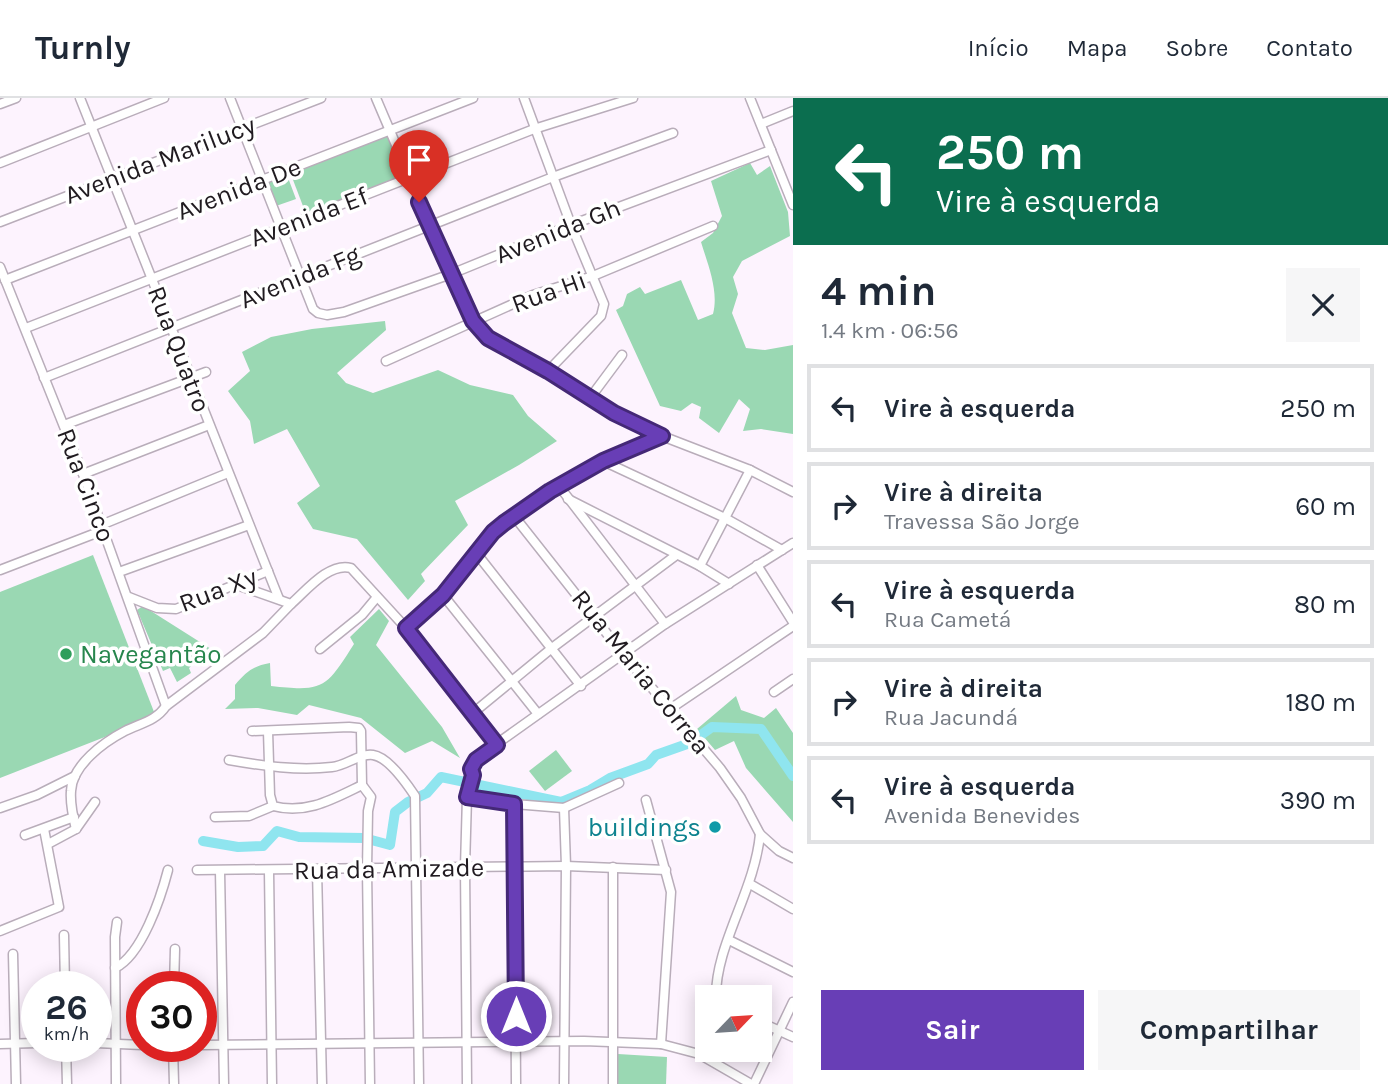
<!DOCTYPE html>
<html lang="pt">
<meta charset="utf-8">
<style>
body{margin:0;font-family:Karla,sans-serif;background:#f6f6f7;color:#1f2937;height:100vh;display:flex;flex-direction:column;font-size:26px;white-space:nowrap}
*{box-sizing:border-box;margin:0}
p{font-size:23px;color:#747a83}
.icon{flex:none;width:38px;height:38px;fill:none;stroke:currentColor;stroke-width:2;stroke-linecap:round;stroke-linejoin:round}
.map{position:relative;flex:1;overflow:hidden}
.drawer{display:flex;flex-direction:column;background:#fff;width:595px}
.drawer>*{flex:none}
.top-card{background:#0b6e4f;color:#fff;overflow:hidden}
.needle{width:46px;rotate:65deg}
.controls{position:absolute;left:695px;top:887px;display:grid;gap:14px}
.controls a{display:grid;place-items:center;width:77px;height:77px;border-radius:0px;background:#fff;box-shadow:0 4px 18px #0003;font-size:35px}
.speed{position:absolute;left:21px;top:873px;display:flex;gap:14px;font-size:35px;font-weight:700;text-align:center}
.speed>*{display:grid;place-content:center;width:91px;height:91px;border-radius:50%;background:#fff;box-shadow:0 4px 18px #0003;line-height:1}
.speed small{font-size:18px;font-weight:400}
.speed .limit{border:10px solid #d22;background:#fff;color:#111}
.pin{position:absolute;display:grid;place-items:center;width:60px;height:60px;color:#fff;margin:-72px -30px;border-radius:50% 50% 50% 0;rotate:-45deg;box-shadow:0 0 7px #0007}
.pin .icon{rotate:45deg}
.me{position:absolute;width:77px;margin:-38px;rotate:0deg;stroke-linejoin:round;filter:drop-shadow(0 0 5px #0008)}
.turn{display:flex;align-items:center;gap:24px;height:147px;padding:0 28px;font-size:32px}
.turn .icon{width:91px;height:91px;stroke-width:2.5}
.turn b{display:block;font-size:49px;line-height:60px}
.round{display:grid;place-items:center;flex:none;width:74px;height:74px;border-radius:0px;background:#f6f6f7}
.headline{display:flex;align-items:center;justify-content:space-between;height:119px;padding:0 28px}
h1{font-size:42px;font-weight:700;line-height:52px}
.primary-button{display:flex;gap:14px;margin-top:auto;padding:14px 28px}
.primary-button a{flex:1;height:80px;border-radius:0px;background:#683eb6;color:#fff;font-size:28px;font-weight:700;line-height:80px;text-align:center}
.primary-button a+a{background:#f6f6f7;color:#1f2937}
ul{padding:0;list-style:none}
li{display:flex;align-items:center;gap:21px;height:88px;margin:0 14px 10px;padding:0 14px;border:4px solid #e0e1e3;border-radius:0px}
li div{flex:1}
li b{display:block;font-size:26px}
li em{font-style:normal}
header{display:flex;align-items:center;gap:42px;box-sizing:border-box;height:98px;padding:0 35px;background:#fff;border-bottom:2px solid #e0e1e3}
header strong{font-size:33px}
nav{display:flex;gap:38px;margin-inline-start:auto;font-size:24px}
main{display:flex;flex:1;min-height:0}
.map>svg:first-child{display:block}
.green{fill:#9ad8b3}
.lines{fill:none;stroke-linecap:round;stroke-linejoin:round}
.river{stroke:#8fe5ef;stroke-width:10}
.minor-casing{stroke:#b9adba;stroke-width:11}
.minor{stroke:#fff;stroke-width:8}
.route-casing{stroke:#442876;stroke-width:18}
.route{stroke:#683eb6;stroke-width:12}
.leisure-dot{fill:#2e9e5b;stroke:#fff;stroke-width:2.5}
.culture-dot{fill:#0f9aa8;stroke:#fff;stroke-width:2.5}
.labels{text-anchor:middle;dominant-baseline:central;stroke-width:7;stroke-linejoin:round;paint-order:stroke}
.street-label{font-size:26px;fill:#201b20;stroke:#fff}
.leisure-label{font-size:26px;fill:#27864d;stroke:#fff;text-anchor:start}
.culture-label{font-size:26px;fill:#0d838f;stroke:#fff;text-anchor:end}
</style>
<header>
<strong>Turnly</strong>
<nav><a>Início</a><a>Mapa</a><a>Sobre</a><a>Contato</a></nav>
</header>
<main>
<div class="map">
<svg width="793" height="986" viewBox="0 0 793 986">
<rect width="100%" height="100%" fill="#fdf3fe"/>
<g class="green">
<polygon points="387,36 403,78 306,116 290,74"/>
<path d="M750,65L757,77L770,68L788,114L790,138L742,163L733,179L738,196L732,215L746,250L765,252L793,247V336L761,331L743,333L750,311L739,301L719,335L699,320L701,309L692,305L681,313L660,308L616,212L623,208L627,196L640,189L645,196L681,182L698,222L713,216C719,193 708,167 701,144L713,135L722,118L711,83Z"/>
<polygon points="287,77 296,101 276,108 267,85"/>
<polygon points="385,223 386,232 337,275 346,285 373,295 438,272 470,287 513,297 528,318 557,343 519,367 455,403 468,427 421,476 425,483 408,502 357,441 313,431 297,405 320,388 287,331 254,346 250,323 228,293 250,273 242,254 271,239 312,231"/>
<polygon points="93,457 156,619 0,680 0,494"/>
<polygon points="143,508 211,551 189,570 191,575 177,584 170,570 163,573 137,512"/>
<path d="M379,511L389,523L376,547L442,629L460,660L432,643L405,655L361,620L309,607L297,617L258,610L225,611L235,601V587C246,574 253,568 270,565L271,588C324,594 326,590 354,546L350,539Z"/>
<polygon points="736,598 741,612 764,620 776,610 793,635 793,724 746,670 734,643 715,652 697,631"/>
<polygon points="556,652 572,673 545,693 529,673"/>
<polygon points="618,956 667,959 666,986 616,986"/>
</g>
<g class="lines">
<polyline class="river" points="203,743 238,749 263,748 277,733 299,739 364,740 390,747 395,714 408,704 427,695 441,679 561,704 590,692 610,680 648,666 656,657 690,645 712,629 761,631 793,678"/>
<defs>
<g id="minor">
<polyline points="80,0 279,501"/>
<polyline points="230,0 313,211 318,215 327,217 344,214 451,176 571,127 771,52"/>
<polyline points="376,0 451,176 473,223 488,240 548,273 614,315 662,338 750,372 793,394"/>
<polyline points="524,0 571,127 604,206 601,218 548,273"/>
<polyline points="750,0 793,107"/>
<polyline points="0,6 16,0"/>
<polyline points="761,26 793,13"/>
<polyline points="0,65 164,0"/>
<polyline points="0,124 321,0"/>
<polyline points="0,169 83,376 166,608"/>
<polyline points="5,182 473,0"/>
<polyline points="26,230 534,31 633,0"/>
<polyline points="386,263 533,197 593,178 713,128"/>
<polyline points="44,280 553,79 673,35"/>
<polyline points="590,300 622,257"/>
<polyline points="64,327 206,274"/>
<polyline points="603,363 725,420 782,452"/>
<polyline points="83,376 209,327"/>
<polyline points="559,388 665,526"/>
<polyline points="568,401 700,468 729,486"/>
<polyline points="514,418 623,556 720,670 741,700 760,736 779,753 793,760"/>
<polyline points="101,427 228,375"/>
<polyline points="477,456 581,588"/>
<polyline points="757,467 793,524"/>
<polyline points="700,468 750,372"/>
<polyline points="0,472 104,432"/>
<polyline points="119,474 249,427"/>
<path d="M237,487L291,506C306,493 329,464 351,470L406,530L497,647"/>
<polyline points="443,497 538,616"/>
<polyline points="129,499 157,510 176,511 268,473"/>
<polyline points="406,530 443,497 493,434 504,425 550,393 603,363 662,338"/>
<polyline points="320,551 362,517 377,499"/>
<polyline points="774,594 793,581"/>
<polyline points="670,611 793,528"/>
<polyline points="473,615 552,550 675,458"/>
<polyline points="252,633 349,629 359,630 361,633 362,687 371,699 368,713 367,771 370,986"/>
<path d="M268,633L270,697L273,708C306,717 333,701 362,687"/>
<path d="M229,662C263,668 298,673 332,669C346,668 359,655 373,657C388,659 407,686 415,698L419,986"/>
<polyline points="467,699 514,706 564,710 619,685"/>
<polyline points="646,702 671,794 661,946"/>
<polyline points="514,706 516,986"/>
<polyline points="0,710 37,697 75,678"/>
<polyline points="215,719 249,718 273,708"/>
<path d="M76,731C73,719 70,705 71,693C72,667 104,644 125,633C141,625 156,623 166,608L263,535L291,506"/>
<polyline points="25,737 74,719"/>
<polyline points="48,746 76,731 95,704"/>
<polyline points="197,772 566,768 666,772"/>
<polyline points="317,772 322,986"/>
<polyline points="220,773 224,986"/>
<polyline points="269,773 272,986"/>
<polyline points="750,786 793,811"/>
<polyline points="0,833 59,809 44,731"/>
<polyline points="64,837 65,889"/>
<polyline points="729,842 793,874"/>
<polyline points="13,856 16,986"/>
<path d="M115,870C142,857 161,799 168,772"/>
<polyline points="174,889 175,851"/>
<path d="M716,900C715,847 755,793 760,736"/>
<polyline points="760,924 793,939"/>
<polyline points="96,945 142,947"/>
<polyline points="0,946 37,945"/>
<polyline points="201,947 584,943 661,946 699,956 751,986"/>
<polyline points="66,948 67,986"/>
<polyline points="173,948 174,986"/>
<polyline points="116,986 115,839 117,824"/>
<polyline points="467,986 465,769 467,699 473,677 471,671 481,657 665,526 793,445"/>
<polyline points="564,986 566,768 564,710"/>
<polyline points="613,986 613,769"/>
<polyline points="754,986 793,904"/>
</g>
</defs>
<use href="#minor" class="minor-casing"/>
<use href="#minor" class="minor"/>
</g>
<g class="lines">
<defs>
<polyline id="route" points="419,104 473,223 488,240 548,273 614,315 662,338 603,363 550,393 504,425 493,434 443,497 406,530 497,647 476,662 471,671 473,677 467,699 514,706 516,918"/>
</defs>
<use href="#route" class="route-casing"/>
<use href="#route" class="route"/>
</g>
<circle class="leisure-dot" cx="66" cy="556" r="7"/>
<circle class="culture-dot" cx="715" cy="729" r="7"/>
<g class="labels">
<g class="street-label">
<text transform="translate(160 62) rotate(-21)">Avenida Marilucy</text>
<text transform="translate(239 91) rotate(-21)">Avenida De</text>
<text transform="translate(309 119) rotate(-21)">Avenida Ef</text>
<text transform="translate(558 133) rotate(-22)">Avenida Gh</text>
<text transform="translate(300 179) rotate(-22)">Avenida Fg</text>
<text transform="translate(549 194) rotate(-20)">Rua Hi</text>
<text transform="translate(179 251) rotate(69)">Rua Quatro</text>
<text transform="translate(86 387) rotate(69)">Rua Cinco</text>
<text transform="translate(218 492) rotate(-21)">Rua Xy</text>
<text transform="translate(641 574) rotate(51)">Rua Maria Correa</text>
<text transform="translate(389 771) rotate(-1)">Rua da Amizade</text>
</g>
<g class="leisure-label">
<text x="80" y="556">Navegantão</text>
</g>
<g class="culture-label">
<text x="701" y="729">buildings</text>
</g>
</g>
</svg>
<div class="controls">
<a><svg class="needle" viewBox="-14 -14 28 28"><path d="M0-13l5 13h-10z" fill="#e53935"/><path d="M0 13l5-13h-10z" fill="#747a83"/></svg></a>
</div>
<div class="speed"><div>26<small>km/h</small></div><div class="limit">30</div></div>
<div class="pin" style="left:419px;top:104px;background:#d93025"><svg class="icon" aria-label="arrive" viewBox="0 0 24 24"><path d="M6 21V4h12l-3 4 3 4H6"/></svg></div>
<svg class="me" style="left:516px;top:918px" viewBox="-20 -20 40 40"><circle r="17" fill="#683eb6" stroke="#fff" stroke-width="3"/><path d="M0-11L8 9 0 5-8 9z" fill="#fff"/></svg>
</div>
<section class="drawer">
<div class="top-card">
<div class="turn"><svg class="icon" aria-label="left" viewBox="0 0 24 24"><path d="M17 20v-9H6M10 6l-5 5 5 5"/></svg><div><b>250 m</b>Vire à esquerda</div></div>
</div>
<div class="headline"><div><h1>4 min</h1><p>1.4 km · 06:56</p></div><a class="round"><svg class="icon" aria-label="close" viewBox="0 0 24 24"><path d="M6 6l12 12M18 6L6 18"/></svg></a></div>
<ul>
<li><svg class="icon" aria-label="left" viewBox="0 0 24 24"><path d="M17 20v-9H6M10 6l-5 5 5 5"/></svg><div><b>Vire à esquerda</b></div><em>250 m</em></li>
<li><svg class="icon" aria-label="right" viewBox="0 0 24 24"><path d="M7 20v-9h11M14 6l5 5-5 5"/></svg><div><b>Vire à direita</b><p>Travessa São Jorge</p></div><em>60 m</em></li>
<li><svg class="icon" aria-label="left" viewBox="0 0 24 24"><path d="M17 20v-9H6M10 6l-5 5 5 5"/></svg><div><b>Vire à esquerda</b><p>Rua Cametá</p></div><em>80 m</em></li>
<li><svg class="icon" aria-label="right" viewBox="0 0 24 24"><path d="M7 20v-9h11M14 6l5 5-5 5"/></svg><div><b>Vire à direita</b><p>Rua Jacundá</p></div><em>180 m</em></li>
<li><svg class="icon" aria-label="left" viewBox="0 0 24 24"><path d="M17 20v-9H6M10 6l-5 5 5 5"/></svg><div><b>Vire à esquerda</b><p>Avenida Benevides</p></div><em>390 m</em></li>
</ul>
<div class="primary-button"><a>Sair</a><a>Compartilhar</a></div>
</section>
</main>
